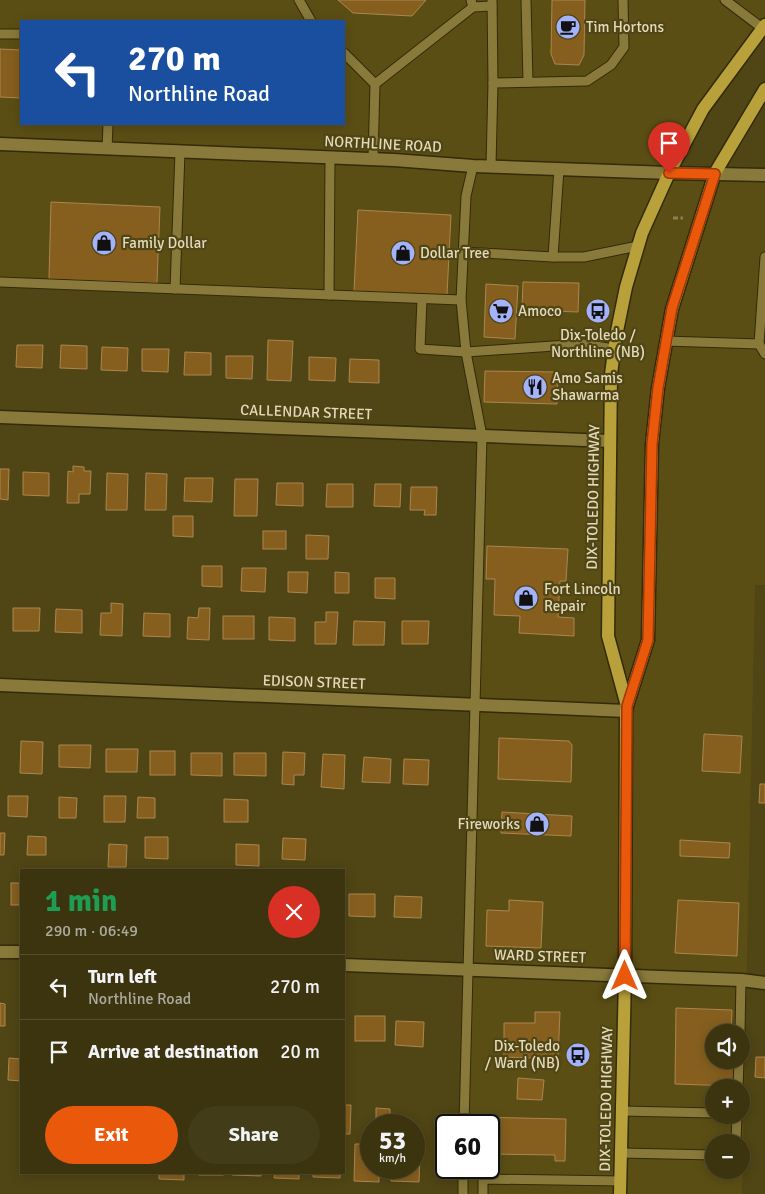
<!DOCTYPE html>
<meta charset="utf-8">
<style>
body{margin:0;font-family:Signika,sans-serif;background:#433c18;color:#f1f3f6;height:100vh;display:flex;flex-direction:column;font-size:19px;white-space:nowrap}
*{box-sizing:border-box;margin:0}
p{font-size:16px;color:#acaa9e}
.icon{flex:none;width:28px;height:28px;fill:none;stroke:currentColor;stroke-width:2;stroke-linecap:round;stroke-linejoin:round}
.map{position:relative;flex:1;overflow:hidden}
.side{position:absolute;left:20px;top:869px;width:325px;height:305px;display:flex;flex-direction:column;background:#3c340f;border-radius:0px;box-shadow:0 2px 12px #0003,0 0 0 1px #554f2f}
.side>*{flex:none}
.hud{position:absolute;left:20px;top:20px;width:325px;height:105px;border-radius:0px;box-shadow:0 2px 12px #0003,0 0 0 1px #554f2f;background:#1a4fa0;color:#fff;overflow:hidden}
.controls{position:absolute;left:705px;top:1024px;display:grid;gap:10px}
.controls a{display:grid;place-items:center;width:45px;height:45px;border-radius:50%;background:#3c340f;box-shadow:0 2px 12px #0003,0 0 0 1px #554f2f;font-size:25px}
.speed{position:absolute;left:360px;top:1114px;display:flex;gap:10px;font-size:25px;font-weight:700;text-align:center}
.speed>*{display:grid;place-content:center;width:65px;height:65px;border-radius:50%;background:#3c340f;box-shadow:0 2px 12px #0003,0 0 0 1px #554f2f;line-height:1}
.speed small{font-size:12px;font-weight:400}
.speed .limit{border:2px solid #111;border-radius:8px;background:#fff;color:#111}
.pin{position:absolute;display:grid;place-items:center;width:42px;height:42px;color:#fff;margin:-51px -21px;border-radius:50% 50% 50% 0;rotate:-45deg;box-shadow:0 0 5px #0007}
.pin .icon{rotate:45deg}
.me{position:absolute;width:55px;margin:-28px;rotate:0deg;stroke-linejoin:round;filter:drop-shadow(0 0 4px #0008)}
.turn{display:flex;align-items:center;gap:18px;height:105px;padding:0 25px;font-size:22px}
.turn .icon{width:65px;height:65px;stroke-width:2.5}
.turn b{display:block;font-size:35px;line-height:42px}
.round{display:grid;place-items:center;flex:none;width:52px;height:52px;border-radius:26px;background:#433c18}
.head{display:flex;align-items:center;justify-content:space-between;height:85px;padding:0 25px}
h1{font-size:30px;font-weight:700;line-height:38px;color:#1e9e55}
.cta{display:flex;gap:10px;margin-top:auto;padding:10px 25px}
.cta a{flex:1;height:58px;border-radius:30px;background:#ea580c;color:#fff;font-size:20px;font-weight:700;line-height:58px;text-align:center}
.cta a+a{background:#433c18;color:#f1f3f6}
ul{padding:0;list-style:none}
li{display:flex;align-items:center;gap:15px;height:65px;padding:0 25px;border-top:1px solid #554f2f}
li div{flex:1}
li b{display:block;font-size:19px}
li em{font-style:normal}
.map>svg:first-child{display:block}
.built{fill:#5b4e15;fill-rule:evenodd}
.building{fill:#865f1f;stroke:#ab8650}
.lines{fill:none;stroke-linecap:round;stroke-linejoin:round}
.service-casing{stroke:#332b09;stroke-width:11}
.minor-casing{stroke:#332b09;stroke-width:15}
.secondary-casing{stroke:#332b09;stroke-width:15}
.primary-casing{stroke:#332b09;stroke-width:15}
.path{stroke:#8a8157;stroke-width:3;stroke-dasharray:5 2.5;stroke-linecap:butt}
.service{stroke:#897a3b;stroke-width:9}
.minor{stroke:#897a3b;stroke-width:12}
.secondary{stroke:#897a3b;stroke-width:12}
.primary{stroke:#b8a03a;stroke-width:12}
.route-casing{stroke:#983908;stroke-width:12}
.route{stroke:#ea580c;stroke-width:9}
.labels{text-anchor:middle;dominant-baseline:central;stroke-width:4.5;stroke-linejoin:round;paint-order:stroke}
.poi-label{font-size:15px;fill:#e2dabb;stroke:#504514;text-anchor:start}
.street-label{font-size:15px;fill:#e2dabb;stroke:#504514}
</style>
<div class="map">
<svg width="765" height="1194" viewBox="0 0 765 1194">
<rect width="100%" height="100%" fill="#504514"/>
<path class="built" d="M0,0H765V25L753,40L670,173L765,175V585H755L742,1194H463V1168H489V1125H464L482,436L461,301L0,282ZM21,21H344V124H21ZM714,1032H741V1060H714ZM714,1088H741V1115H714ZM714,1142H741V1170H714Z"/>
<g class="building">
<polygon points="338,0 426,0 412,16 353,13"/>
<polygon points="552,0 585,0 584,55 579,65 555,64 551,54"/>
<polygon points="0,49 21,50 21,98 0,97"/>
<polygon points="51,202 160,207 157,283 49,279"/>
<polygon points="358,210 451,215 447,295 354,291"/>
<polygon points="523,282 579,283 578,312 522,310"/>
<polygon points="486,284 518,286 515,339 484,337"/>
<polygon points="268,340 293,341 291,381 267,380"/>
<polygon points="17,345 43,345 42,368 16,367"/>
<polygon points="61,345 87,346 87,369 60,368"/>
<polygon points="102,347 128,348 127,371 101,370"/>
<polygon points="142,349 169,349 168,372 142,371"/>
<polygon points="185,352 211,353 211,375 184,375"/>
<polygon points="226,356 253,356 252,379 226,378"/>
<polygon points="309,357 336,358 335,381 309,380"/>
<polygon points="350,359 379,360 379,383 349,382"/>
<polygon points="485,371 558,372 557,404 484,402"/>
<polygon points="73,466 84,467 84,471 91,471 90,494 79,494 79,503 67,503 68,471 73,472"/>
<polygon points="0,469 9,469 8,500 0,499"/>
<polygon points="23,472 49,473 49,496 23,495"/>
<polygon points="107,473 128,474 127,510 106,510"/>
<polygon points="146,473 167,474 166,510 145,510"/>
<polygon points="185,478 213,478 212,502 184,501"/>
<polygon points="235,479 258,479 257,516 234,516"/>
<polygon points="277,483 303,483 303,506 276,505"/>
<polygon points="327,484 353,484 353,507 326,507"/>
<polygon points="375,484 401,484 400,507 374,506"/>
<polygon points="411,487 437,487 436,515 424,515 425,510 410,510"/>
<polygon points="173,516 193,516 193,537 173,536"/>
<rect x="263" y="531" width="23" height="18"/>
<polygon points="306,535 329,536 328,559 306,559"/>
<polygon points="487,546 568,549 566,581 560,581 558,617 574,618 574,636 519,633 520,616 494,615 495,579 486,579"/>
<polygon points="202,566 222,566 222,587 202,586"/>
<polygon points="242,568 266,568 265,592 241,591"/>
<polygon points="288,572 308,572 307,593 288,592"/>
<polygon points="335,572 349,573 349,593 335,593"/>
<polygon points="375,578 395,578 395,599 375,598"/>
<polygon points="111,603 123,604 122,636 100,635 101,613 111,613"/>
<polygon points="13,608 40,608 39,631 13,631"/>
<polygon points="199,608 210,608 209,640 187,639 188,617 198,618"/>
<polygon points="56,609 82,610 82,633 55,632"/>
<polygon points="326,612 338,612 336,644 315,644 315,622 326,622"/>
<polygon points="144,613 170,614 170,637 143,636"/>
<rect x="223" y="616" width="31" height="23"/>
<polygon points="269,617 295,618 295,641 269,640"/>
<polygon points="354,621 385,622 384,645 353,645"/>
<polygon points="402,621 429,621 428,644 402,644"/>
<polygon points="704,734 742,736 740,773 702,771"/>
<polygon points="499,738 569,741 572,745 571,782 498,779"/>
<polygon points="21,741 43,742 42,774 20,773"/>
<polygon points="59,745 91,745 90,768 59,767"/>
<polygon points="106,749 138,749 137,772 106,772"/>
<rect x="150" y="751" width="25" height="24"/>
<polygon points="283,752 305,753 304,775 294,775 294,785 282,784"/>
<polygon points="191,753 222,753 222,776 191,775"/>
<polygon points="234,753 266,753 266,776 234,775"/>
<polygon points="323,754 345,755 344,789 321,787"/>
<polygon points="364,757 391,759 390,783 362,782"/>
<polygon points="404,759 429,760 428,785 403,784"/>
<polygon points="760,784 765,784 765,803 759,803"/>
<polygon points="8,796 28,796 27,817 8,816"/>
<polygon points="104,796 126,796 125,822 104,822"/>
<polygon points="59,797 77,798 76,818 59,818"/>
<polygon points="138,797 155,798 155,818 137,818"/>
<polygon points="224,799 248,800 248,822 224,822"/>
<polygon points="502,812 572,816 571,836 501,833"/>
<polygon points="0,833 5,833 4,855 0,855"/>
<polygon points="28,836 46,837 46,855 27,855"/>
<polygon points="145,837 168,837 168,859 145,858"/>
<polygon points="283,838 306,839 305,860 282,859"/>
<polygon points="680,840 730,843 729,858 680,856"/>
<polygon points="109,844 127,845 126,867 108,867"/>
<polygon points="236,844 259,845 259,866 236,865"/>
<rect x="11" y="883" width="10" height="22"/>
<polygon points="349,894 375,894 375,917 349,916"/>
<polygon points="395,896 422,897 421,918 394,917"/>
<polygon points="509,900 543,902 541,948 486,946 487,910 509,911"/>
<polygon points="678,900 739,903 737,956 675,953"/>
<polygon points="0,1003 5,1004 5,1026 0,1026"/>
<polygon points="676,1008 732,1010 731,1032 714,1032 714,1060 735,1060 735,1086 675,1084"/>
<polygon points="535,1012 560,1012 558,1059 504,1057 504,1023 535,1023"/>
<rect x="355" y="1016" width="30" height="25"/>
<polygon points="396,1021 424,1022 423,1047 395,1045"/>
<polygon points="756,1057 765,1057 765,1078 755,1077"/>
<polygon points="9,1058 21,1059 21,1081 8,1080"/>
<polygon points="518,1078 544,1080 542,1100 517,1099"/>
<polygon points="344,1105 351,1105 350,1134 344,1134"/>
<polygon points="376,1108 390,1109 390,1125 376,1125"/>
<polygon points="474,1117 566,1119 565,1161 555,1161 555,1155 489,1154 489,1125 474,1125"/>
<polygon points="355,1144 371,1144 371,1168 379,1168 379,1182 354,1181"/>
<polygon points="414,1158 420,1158 419,1182 391,1181 391,1168 414,1168"/>
<polygon points="159,1172 184,1172 184,1180 159,1179"/>
<rect x="199" y="1172" width="24" height="3"/>
<polygon points="232,1172 261,1172 261,1176 232,1175"/>
<polygon points="275,1172 299,1172 299,1179 274,1178"/>
<polygon points="313,1172 340,1172 340,1178 313,1177"/>
</g>
<g class="lines">
<defs>
<g id="service">
<polyline points="299,0 311,21"/>
<polyline points="492,0 493,83"/>
<polyline points="526,0 528,82"/>
<polyline points="725,0 762,28"/>
<polyline points="473,7 492,6"/>
<polyline points="0,34 21,34"/>
<polyline points="344,53 375,84 473,7 471,0"/>
<polyline points="107,149 108,124"/>
<polyline points="373,159 375,84"/>
<polyline points="491,166 493,83 587,81 611,65 624,47 623,0"/>
<polyline points="559,169 553,257 584,257 638,246"/>
<polyline points="463,252 553,257"/>
<polyline points="0,282 461,300"/>
<polyline points="175,289 180,152"/>
<polyline points="329,295 330,158"/>
<polyline points="422,299 420,349 466,352 583,344 614,349"/>
<polyline points="665,341 759,344 765,257"/>
<polyline points="759,344 765,354"/>
<polyline points="740,1032 741,980"/>
<polyline points="738,1088 739,1060"/>
<polyline points="622,1111 714,1113"/>
<polyline points="464,1125 482,436 466,352 461,300 466,196 473,166"/>
<polyline points="736,1142 737,1115"/>
<polyline points="621,1153 714,1155"/>
<polyline points="463,1194 463,1168"/>
<polyline points="483,1194 483,1179 621,1181"/>
</g>
<g id="minor">
<polyline points="0,417 610,441"/>
<polyline points="0,685 626,711"/>
<polyline points="0,952 21,952"/>
<polyline points="344,965 741,980 765,983"/>
</g>
<polyline id="secondary" points="0,144 394,160 473,166 669,173 765,175"/>
<g id="primary">
<polyline points="627,706 608,636 611,374 616,336 626,287 642,233 669,173 703,109 765,25"/>
<polyline points="620,1194 625,976 626,711 627,706 648,640 652,444 658,388 672,309 715,173 765,89"/>
</g>
</defs>
<use href="#service" class="service-casing"/>
<use href="#minor" class="minor-casing"/>
<use href="#secondary" class="secondary-casing"/>
<use href="#primary" class="primary-casing"/>
<polyline class="path" points="673,218 683,218"/>
<use href="#service" class="service"/>
<use href="#minor" class="minor"/>
<use href="#secondary" class="secondary"/>
<use href="#primary" class="primary"/>
</g>
<g class="lines">
<defs>
<polyline id="route" points="625,976 627,706 648,640 652,444 658,388 672,308 715,174 669,173"/>
</defs>
<use href="#route" class="route-casing"/>
<use href="#route" class="route"/>
</g>
<defs>
<symbol id="cafe-disc" viewBox="-11 -11 22 22"><circle r="9.5" fill="#a4b2fc" stroke="#504514"/><path d="M-5.5-4.5H6V0H3Q3 3.5 0 3.5H-2.5Q-5.5 3.5-5.5 0ZM3-3.2v2h1.7v-2ZM-6 4.5H4V6H-6Z" fill="#111"/></symbol>
<symbol id="shop-disc" viewBox="-11 -11 22 22"><circle r="9.5" fill="#a4b2fc" stroke="#504514"/><path d="M-5-2.5h2.3a2.7 3.5 0 0 1 5.4 0H5L5.5 6h-11ZM-1.5-2.5h3a1.5 2.3 0 0 0-3 0Z" fill="#111"/></symbol>
<symbol id="supermarket-disc" viewBox="-11 -11 22 22"><circle r="9.5" fill="#a4b2fc" stroke="#504514"/><path d="M-6-5.5h2.5l.6 2H6L4.5 2H-2.5L-4.4-4H-6ZM-1.5 3.2a1.3 1.3 0 1 0 .1 0ZM3 3.2a1.3 1.3 0 1 0 .1 0Z" fill="#111"/></symbol>
<symbol id="bus-disc" viewBox="-11 -11 22 22"><circle r="9.5" fill="#a4b2fc" stroke="#504514"/><path d="M-5-6H5V4H4V6H2V4H-2V6H-4V4H-5ZM-3.5-4V0h7V-4ZM-3.5 1.2v1.5H-2V1.2ZM2 1.2v1.5H3.5V1.2Z" fill="#111"/></symbol>
<symbol id="restaurant-disc" viewBox="-11 -11 22 22"><circle r="9.5" fill="#a4b2fc" stroke="#504514"/><path d="M-5-6h1v4h1v-4h1v4h1v-4h1v5L-1.5 .5V6h-2V.5L-5-1ZM5-6V6H3V1.5H1.5Q1.5-4 5-6Z" fill="#111"/></symbol>
</defs>
<g fill-rule="evenodd">
<use href="#cafe-disc" x="554" y="13" width="28" height="28"/>
<use href="#shop-disc" x="90" y="229" width="28" height="28"/>
<use href="#shop-disc" x="389" y="239" width="28" height="28"/>
<use href="#supermarket-disc" x="487" y="297" width="28" height="28"/>
<use href="#bus-disc" x="584" y="297" width="28" height="28"/>
<use href="#restaurant-disc" x="521" y="373" width="28" height="28"/>
<use href="#shop-disc" x="512" y="584" width="28" height="28"/>
<use href="#shop-disc" x="523" y="810" width="28" height="28"/>
<use href="#bus-disc" x="564" y="1041" width="28" height="28"/>
</g>
<g class="labels">
<g class="poi-label">
<text x="586" y="27">Tim Hortons</text>
<text x="122" y="243">Family Dollar</text>
<text x="420" y="253">Dollar Tree</text>
<text x="518" y="311">Amoco</text>
<text x="598" y="335" text-anchor="middle">Dix-Toledo /<tspan x="598" dy="17">Northline (NB)</tspan></text>
<text x="552" y="378">Amo Samis<tspan x="552" dy="17">Shawarma</tspan></text>
<text x="544" y="589">Fort Lincoln<tspan x="544" dy="17">Repair</tspan></text>
<text x="520" y="824" text-anchor="end">Fireworks</text>
<text x="560" y="1046" text-anchor="end">Dix-Toledo<tspan x="560" dy="17">/ Ward (NB)</tspan></text>
</g>
<g class="street-label">
<text transform="translate(383 144) rotate(3)">NORTHLINE ROAD</text>
<text transform="translate(306 412) rotate(2)">CALLENDAR STREET</text>
<text transform="translate(593 497) rotate(-89)">DIX-TOLEDO HIGHWAY</text>
<text transform="translate(314 682) rotate(2)">EDISON STREET</text>
<text transform="translate(540 956) rotate(2)">WARD STREET</text>
<text transform="translate(606 1099) rotate(-89)">DIX-TOLEDO HIGHWAY</text>
</g>
</g>
</svg>
<div class="controls">
<a><svg class="icon" aria-label="sound" viewBox="0 0 24 24"><path d="M4 9h4l5-4v14l-5-4H4zM17 9q2 3 0 6"/></svg></a>
<a>+</a>
<a>−</a>
</div>
<div class="speed"><div>53<small>km/h</small></div><div class="limit">60</div></div>
<div class="pin" style="left:669px;top:173px;background:#d93025"><svg class="icon" aria-label="arrive" viewBox="0 0 24 24"><path d="M6 21V4h12l-3 4 3 4H6"/></svg></div>
<svg class="me" style="left:625px;top:976px" viewBox="-20 -20 40 40"><path d="M0-17L14 15 0 8-14 15z" fill="#ea580c" stroke="#fff" stroke-width="4"/></svg>
<div class="hud">
<div class="turn"><svg class="icon" aria-label="left" viewBox="0 0 24 24"><path d="M17 20v-9H6M10 6l-5 5 5 5"/></svg><div><b>270 m</b>Northline Road</div></div>
</div>
<section class="side">
<div class="head"><div><h1>1 min</h1><p>290 m · 06:49</p></div><a class="round" style="background:#d93025;color:#fff"><svg class="icon" aria-label="close" viewBox="0 0 24 24"><path d="M6 6l12 12M18 6L6 18"/></svg></a></div>
<ul>
<li><svg class="icon" aria-label="left" viewBox="0 0 24 24"><path d="M17 20v-9H6M10 6l-5 5 5 5"/></svg><div><b>Turn left</b><p>Northline Road</p></div><em>270 m</em></li>
<li><svg class="icon" aria-label="arrive" viewBox="0 0 24 24"><path d="M6 21V4h12l-3 4 3 4H6"/></svg><div><b>Arrive at destination</b></div><em>20 m</em></li>
</ul>
<div class="cta"><a>Exit</a><a>Share</a></div>
</section>
</div>
